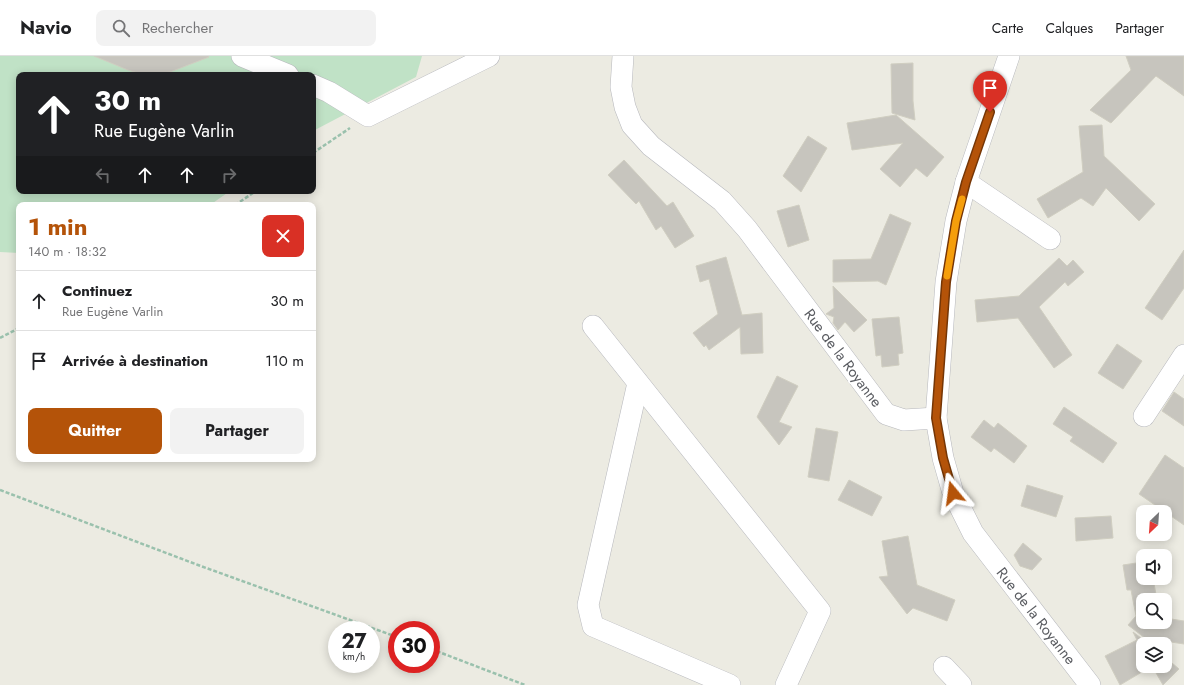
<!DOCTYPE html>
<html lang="fr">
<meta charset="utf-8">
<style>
body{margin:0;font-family:Jost,sans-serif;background:#f2f2f2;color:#202124;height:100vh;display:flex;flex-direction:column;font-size:15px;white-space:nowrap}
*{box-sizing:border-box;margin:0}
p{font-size:13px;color:#757577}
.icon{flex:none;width:22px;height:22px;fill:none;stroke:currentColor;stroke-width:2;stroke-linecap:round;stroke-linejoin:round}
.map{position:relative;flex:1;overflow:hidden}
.panel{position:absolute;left:16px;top:146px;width:300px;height:260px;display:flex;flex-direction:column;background:#fff;border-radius:8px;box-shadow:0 2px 10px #0003}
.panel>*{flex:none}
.top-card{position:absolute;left:16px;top:16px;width:300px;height:122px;border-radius:8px;box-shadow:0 2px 10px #0003;background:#202124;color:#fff;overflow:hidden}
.needle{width:26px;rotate:205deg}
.fabs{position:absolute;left:1136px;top:449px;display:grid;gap:8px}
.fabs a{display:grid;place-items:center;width:36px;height:36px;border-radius:8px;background:#fff;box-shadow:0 2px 10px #0003;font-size:20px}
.speed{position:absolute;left:328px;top:565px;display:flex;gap:8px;font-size:20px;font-weight:700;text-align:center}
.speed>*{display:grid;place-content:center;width:52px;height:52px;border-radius:50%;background:#fff;box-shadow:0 2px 10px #0003;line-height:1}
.speed small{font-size:10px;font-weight:400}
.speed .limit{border:6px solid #d22;background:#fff;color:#111}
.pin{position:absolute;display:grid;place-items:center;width:34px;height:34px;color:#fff;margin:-41px -17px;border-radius:50% 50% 50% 0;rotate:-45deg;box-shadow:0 0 4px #0007}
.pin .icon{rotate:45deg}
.me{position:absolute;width:44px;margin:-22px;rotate:344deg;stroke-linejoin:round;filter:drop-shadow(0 0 3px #0008)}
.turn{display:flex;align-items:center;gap:14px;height:84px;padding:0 12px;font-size:18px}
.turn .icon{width:52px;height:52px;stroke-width:2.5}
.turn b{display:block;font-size:28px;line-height:34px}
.lanes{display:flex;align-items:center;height:38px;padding:0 12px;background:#0003;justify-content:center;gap:20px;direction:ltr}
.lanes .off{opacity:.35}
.round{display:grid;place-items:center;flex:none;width:42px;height:42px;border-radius:8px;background:#f2f2f2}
.overview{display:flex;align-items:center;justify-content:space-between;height:68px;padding:0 12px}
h1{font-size:24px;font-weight:700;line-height:30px;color:#b45309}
.action{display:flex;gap:8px;margin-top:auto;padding:8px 12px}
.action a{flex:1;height:46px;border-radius:8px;background:#b45309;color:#fff;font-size:16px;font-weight:700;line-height:46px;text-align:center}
.action a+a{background:#f2f2f2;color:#202124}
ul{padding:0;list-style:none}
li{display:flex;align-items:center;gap:12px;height:60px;padding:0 12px;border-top:1px solid #e0e0e0}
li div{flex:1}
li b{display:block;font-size:15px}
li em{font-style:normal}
header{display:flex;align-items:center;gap:24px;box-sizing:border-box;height:56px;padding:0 20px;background:#fff;border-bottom:1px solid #e0e0e0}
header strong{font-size:19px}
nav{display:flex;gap:22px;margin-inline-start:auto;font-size:14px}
.search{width:280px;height:36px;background:#f2f2f2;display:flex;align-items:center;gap:10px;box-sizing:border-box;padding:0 14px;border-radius:8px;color:#757577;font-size:15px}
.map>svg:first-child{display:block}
.green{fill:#c0e2c6}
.building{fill:#c7c5be;stroke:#d0cec1}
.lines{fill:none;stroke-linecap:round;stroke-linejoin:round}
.minor-casing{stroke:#b7b8bd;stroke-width:22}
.path{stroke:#9ac1ad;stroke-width:2.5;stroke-dasharray:4 2;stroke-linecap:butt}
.minor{stroke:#fff;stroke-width:21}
.route-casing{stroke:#753606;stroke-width:10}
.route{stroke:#b45309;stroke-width:7}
.slow{stroke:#f59e0b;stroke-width:7}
.labels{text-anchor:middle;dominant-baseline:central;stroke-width:3.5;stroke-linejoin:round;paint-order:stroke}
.street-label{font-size:15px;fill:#5a5c61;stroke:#fff}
</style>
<header>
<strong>Navio</strong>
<div class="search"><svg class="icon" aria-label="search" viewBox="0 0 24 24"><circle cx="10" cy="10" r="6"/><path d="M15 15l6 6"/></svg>Rechercher</div>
<nav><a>Carte</a><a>Calques</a><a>Partager</a></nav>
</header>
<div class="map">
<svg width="1184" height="629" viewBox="0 0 1184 629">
<rect width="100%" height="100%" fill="#ecebe2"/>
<polygon class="green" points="0,0 422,0 416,21 313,75 313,19 19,19 19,135 230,135 210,149 19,149 19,197 0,196"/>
<g class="building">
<polygon points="94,0 208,0 209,1 170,16 156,18 141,18 128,14"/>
<polygon points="1126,0 1184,0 1184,40 1156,20 1111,67 1090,54 1131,14"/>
<polygon points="913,7 913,45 915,64 892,57 891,8"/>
<polygon points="896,59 944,101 927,121 916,112 900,131 880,113 903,87 852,94 847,67"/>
<polygon points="1102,69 1104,100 1155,148 1139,165 1106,132 1093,150 1081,142 1048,162 1037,143 1083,116 1079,70"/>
<polygon points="808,80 827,92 801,136 783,120"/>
<polygon points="624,104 667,150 673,146 694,180 675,192 661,170 656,174 639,145 636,148 608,119"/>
<polygon points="799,149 809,184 788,191 777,155"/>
<polygon points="890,158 911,167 886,229 878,225 833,226 833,204 871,203"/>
<polygon points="1184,194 1184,232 1162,264 1145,252"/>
<polygon points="726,201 742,259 762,257 763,297 741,298 740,271 709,294 706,289 704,291 693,277 718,258 709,223 700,226 696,210"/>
<polygon points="1059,202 1067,210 1073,204 1084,216 1068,230 1065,226 1039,251 1072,299 1054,312 1018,262 977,266 975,244 1019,240"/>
<polygon points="833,230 867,264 854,276 845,266 838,274 833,267 834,261 826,258 834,252"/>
<polygon points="899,261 903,297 898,298 899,309 882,311 881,299 876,300 872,263"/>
<polygon points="1117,288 1142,305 1123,333 1098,317"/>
<polygon points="777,320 798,330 779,366 792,371 779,389 757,361"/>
<polygon points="1174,336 1184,343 1184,370 1162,355"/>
<polygon points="1064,351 1117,387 1103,407 1070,385 1073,381 1053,368"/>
<polygon points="984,364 994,372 998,367 1027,390 1014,407 994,392 991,396 971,381"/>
<polygon points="816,372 838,376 829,425 808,421"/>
<polygon points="1165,399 1184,412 1184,469 1139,438"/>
<polygon points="849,424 882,441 872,460 838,444"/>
<polygon points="1027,429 1063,440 1056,461 1021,450"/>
<polygon points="1111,460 1113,482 1076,485 1075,462"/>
<polygon points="908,480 917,529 955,544 947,565 913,552 907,558 879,521 888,520 882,485"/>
<polygon points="1023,487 1042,503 1032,514 1020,510 1014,499"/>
<polygon points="1143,506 1143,522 1153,522 1157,544 1143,544 1143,566 1165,566 1165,562 1184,565 1184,588 1145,582 1128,569 1136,560 1131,534 1127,534 1123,509"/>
<polygon points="1133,576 1149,588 1143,588 1143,610 1165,610 1165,601 1179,613 1163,629 1152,610 1120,629 1105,600 1137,584"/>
</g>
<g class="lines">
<defs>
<g id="minor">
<polyline points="242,0 288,19"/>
<polyline points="623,0 621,31 625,51 632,69 651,90 722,145 747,173 886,358 904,364 936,362 943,402 953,437 973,477 1090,629"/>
<polyline points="313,29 329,36 368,60 489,0"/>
<polyline points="966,126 1050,183"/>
<polyline points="593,270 820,555 786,629"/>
<polyline points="638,327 588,549 593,570 730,629"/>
<polyline points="1144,360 1184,299"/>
<polyline points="936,362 946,226 956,165 966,126 1009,0"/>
<polyline points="944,611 961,629"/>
</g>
</defs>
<use href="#minor" class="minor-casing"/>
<g class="path">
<polyline points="313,97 350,72"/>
<polyline points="235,149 256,135"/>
<polyline points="0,282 19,272"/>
<polyline points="0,434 198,509 397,581"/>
<polyline points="431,593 525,629"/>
</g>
<use href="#minor" class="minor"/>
</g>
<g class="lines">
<defs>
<polyline id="route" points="953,437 943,402 936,362 946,226 956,165 966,126 990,56"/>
</defs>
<use href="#route" class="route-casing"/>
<use href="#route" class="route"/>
<polyline class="slow" points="947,220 956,165 962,143"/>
</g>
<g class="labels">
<g class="street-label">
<text transform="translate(843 302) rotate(53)">Rue de la Royanne</text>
<text transform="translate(1036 560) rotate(52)">Rue de la Royanne</text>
</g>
</g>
</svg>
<div class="fabs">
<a><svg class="needle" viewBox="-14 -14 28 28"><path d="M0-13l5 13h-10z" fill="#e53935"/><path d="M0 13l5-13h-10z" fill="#757577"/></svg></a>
<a><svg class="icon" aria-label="sound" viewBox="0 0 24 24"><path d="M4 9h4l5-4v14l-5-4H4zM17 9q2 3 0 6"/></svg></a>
<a><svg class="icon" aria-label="search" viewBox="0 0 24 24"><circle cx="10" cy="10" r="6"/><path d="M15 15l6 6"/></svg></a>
<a><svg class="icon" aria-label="layers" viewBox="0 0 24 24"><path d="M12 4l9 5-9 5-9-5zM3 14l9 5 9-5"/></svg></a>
</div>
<div class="speed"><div>27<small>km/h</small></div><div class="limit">30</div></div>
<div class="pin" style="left:990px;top:56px;background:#d93025"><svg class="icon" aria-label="arrive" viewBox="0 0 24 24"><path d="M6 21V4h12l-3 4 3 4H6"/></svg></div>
<svg class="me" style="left:953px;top:437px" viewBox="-20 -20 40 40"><path d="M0-17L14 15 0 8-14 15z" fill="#b45309" stroke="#fff" stroke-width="4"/></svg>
<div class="top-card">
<div class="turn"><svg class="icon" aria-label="ahead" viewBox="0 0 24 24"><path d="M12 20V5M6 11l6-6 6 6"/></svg><div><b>30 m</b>Rue Eugène Varlin</div></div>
<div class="lanes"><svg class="icon off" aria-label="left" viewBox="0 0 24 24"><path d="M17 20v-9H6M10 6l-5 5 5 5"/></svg><svg class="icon" aria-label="ahead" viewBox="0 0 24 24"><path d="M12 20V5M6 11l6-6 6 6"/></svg><svg class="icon" aria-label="ahead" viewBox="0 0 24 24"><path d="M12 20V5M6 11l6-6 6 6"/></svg><svg class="icon off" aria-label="right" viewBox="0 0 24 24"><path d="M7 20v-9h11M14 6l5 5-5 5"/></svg></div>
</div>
<section class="panel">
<div class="overview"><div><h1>1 min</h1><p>140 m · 18:32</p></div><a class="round" style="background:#d93025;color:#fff"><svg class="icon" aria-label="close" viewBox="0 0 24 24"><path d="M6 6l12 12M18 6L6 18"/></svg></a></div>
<ul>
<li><svg class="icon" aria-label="ahead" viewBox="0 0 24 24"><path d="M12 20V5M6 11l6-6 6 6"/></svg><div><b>Continuez</b><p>Rue Eugène Varlin</p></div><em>30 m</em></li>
<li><svg class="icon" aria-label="arrive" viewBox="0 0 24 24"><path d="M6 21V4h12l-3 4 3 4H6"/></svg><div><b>Arrivée à destination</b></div><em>110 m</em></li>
</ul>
<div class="action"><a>Quitter</a><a>Partager</a></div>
</section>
</div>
